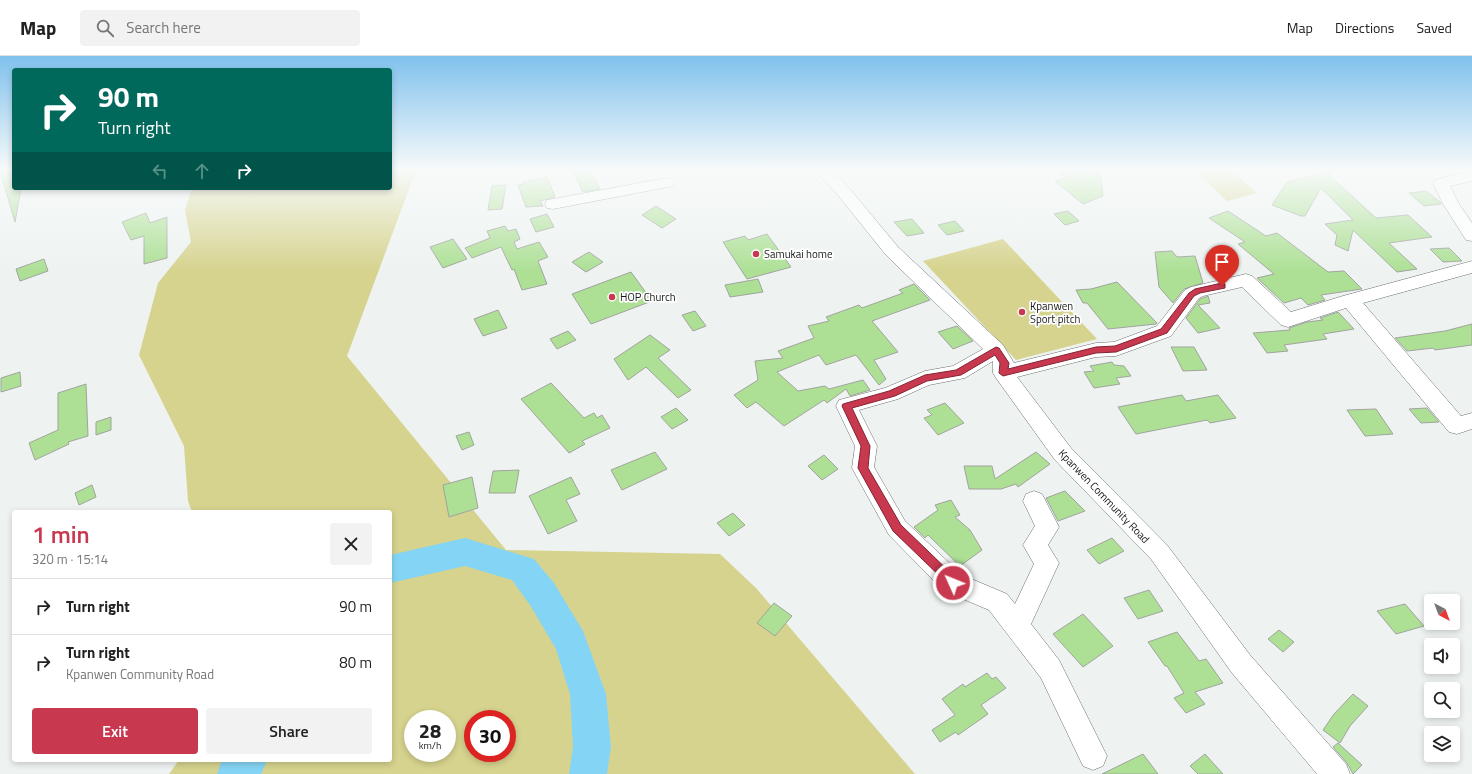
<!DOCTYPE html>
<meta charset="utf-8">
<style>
body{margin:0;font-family:"Titillium Web",sans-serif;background:#f2f2f2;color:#222;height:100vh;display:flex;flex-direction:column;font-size:15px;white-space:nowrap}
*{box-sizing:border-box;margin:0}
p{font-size:13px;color:#767676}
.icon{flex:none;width:22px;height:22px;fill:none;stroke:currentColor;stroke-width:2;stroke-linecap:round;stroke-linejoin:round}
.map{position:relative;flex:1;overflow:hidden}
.details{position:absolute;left:12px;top:454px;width:380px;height:252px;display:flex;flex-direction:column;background:#fff;border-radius:4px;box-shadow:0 2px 6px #0003}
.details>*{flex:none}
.guide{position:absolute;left:12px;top:12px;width:380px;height:122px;border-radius:4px;box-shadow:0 2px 6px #0003;background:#00695c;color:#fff;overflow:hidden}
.needle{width:26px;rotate:139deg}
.controls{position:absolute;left:1424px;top:538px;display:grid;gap:8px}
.controls a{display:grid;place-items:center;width:36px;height:36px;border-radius:4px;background:#fff;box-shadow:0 2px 6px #0003;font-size:20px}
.speed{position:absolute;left:404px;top:654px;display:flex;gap:8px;font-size:20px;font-weight:700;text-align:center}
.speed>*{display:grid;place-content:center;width:52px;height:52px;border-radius:50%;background:#fff;box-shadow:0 2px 6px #0003;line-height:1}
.speed small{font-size:10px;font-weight:400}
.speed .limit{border:6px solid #d22;background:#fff;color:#111}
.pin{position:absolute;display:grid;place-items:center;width:34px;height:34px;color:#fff;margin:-41px -17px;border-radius:50% 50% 50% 0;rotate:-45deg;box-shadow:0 0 4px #0007}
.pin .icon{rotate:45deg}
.me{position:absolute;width:44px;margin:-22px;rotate:314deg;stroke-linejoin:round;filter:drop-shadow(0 0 3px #0008)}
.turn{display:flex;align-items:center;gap:14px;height:84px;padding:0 20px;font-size:18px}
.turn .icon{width:52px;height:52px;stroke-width:2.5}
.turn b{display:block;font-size:28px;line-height:34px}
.lanes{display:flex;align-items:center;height:38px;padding:0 20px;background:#0003;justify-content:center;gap:20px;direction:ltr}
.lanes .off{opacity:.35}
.round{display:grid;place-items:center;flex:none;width:42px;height:42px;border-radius:4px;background:#f2f2f2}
.summary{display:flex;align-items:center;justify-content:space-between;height:68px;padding:0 20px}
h1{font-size:24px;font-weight:600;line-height:30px;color:#c8384e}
.action{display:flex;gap:8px;margin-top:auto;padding:8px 20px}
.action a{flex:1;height:46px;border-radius:4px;background:#c8384e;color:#fff;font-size:16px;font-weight:600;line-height:46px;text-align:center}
.action a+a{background:#f2f2f2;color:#222}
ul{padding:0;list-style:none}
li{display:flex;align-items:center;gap:12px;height:56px;padding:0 20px;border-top:1px solid #e0e0e0}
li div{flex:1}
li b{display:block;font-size:15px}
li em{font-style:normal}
header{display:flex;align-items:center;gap:24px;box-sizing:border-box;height:56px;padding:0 20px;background:#fff;border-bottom:1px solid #e0e0e0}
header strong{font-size:19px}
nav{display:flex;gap:22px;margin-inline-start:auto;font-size:14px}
.search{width:280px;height:36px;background:#f2f2f2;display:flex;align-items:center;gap:10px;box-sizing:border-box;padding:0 14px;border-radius:4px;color:#767676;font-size:15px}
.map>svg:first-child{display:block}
.green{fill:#d6d38e;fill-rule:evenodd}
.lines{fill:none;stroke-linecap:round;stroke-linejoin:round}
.river{fill:#84d5f5;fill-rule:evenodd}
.building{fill:#ade095;stroke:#a1a39f}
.minor-casing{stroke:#6b706e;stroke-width:1}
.minor{fill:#fff;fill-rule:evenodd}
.route{fill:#c8384e;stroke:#822433}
.poi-dot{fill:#c8384e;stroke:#fff;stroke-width:1.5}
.labels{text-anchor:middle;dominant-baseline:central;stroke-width:3.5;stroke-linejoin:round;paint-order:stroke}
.poi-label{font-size:11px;fill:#161817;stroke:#fff;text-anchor:start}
.street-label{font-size:11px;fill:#161817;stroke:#fff}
</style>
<header>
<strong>Map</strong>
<div class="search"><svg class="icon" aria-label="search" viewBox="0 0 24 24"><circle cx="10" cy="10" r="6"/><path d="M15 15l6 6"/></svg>Search here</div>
<nav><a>Map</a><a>Directions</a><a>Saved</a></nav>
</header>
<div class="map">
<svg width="1472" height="718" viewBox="0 0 1472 718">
<rect width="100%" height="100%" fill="#eef3f1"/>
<g class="green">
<path d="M390,114H416L347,300L506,494L720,498L756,532L915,718H169L179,704H390V456H192L188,445L184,390L139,299L158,227L191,186L185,154L192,132H390ZM413,663H447V697H413ZM473,663H507V697H473Z"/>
<polygon points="1195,114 1231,114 1257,137 1227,145"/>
<polygon points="1003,183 1097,283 1016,304 923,205"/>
</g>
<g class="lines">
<g class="river">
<polygon points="465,482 534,503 554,527 583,575 606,638 611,691 607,718 569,718 573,691 570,638 556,593 530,549 512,524 465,510 390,527 390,499"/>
<polygon points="222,704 267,704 261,718 217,718"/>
</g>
</g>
<g class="building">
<polygon points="0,114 14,114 14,132 21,132 15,166"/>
<polygon points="572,114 590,114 600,133 583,136"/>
<polygon points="1057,114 1081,114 1100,117 1103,140 1083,148 1055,125 1065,122"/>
<polygon points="1331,115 1329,119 1376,162 1408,159 1432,181 1389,187 1417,213 1397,216 1353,174 1348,195 1335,189 1337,179 1325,168 1353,164 1321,132 1305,160 1301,160 1272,149 1287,126"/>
<polygon points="547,121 555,141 540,145 543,150 526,151 518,129 524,128 524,126"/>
<polygon points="506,129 502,153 488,154 492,130"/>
<polygon points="1426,135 1441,147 1441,148 1424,150 1409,137"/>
<polygon points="656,150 676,163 662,172 642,159"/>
<polygon points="1068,155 1079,165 1065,169 1054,158"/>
<polygon points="1228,155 1266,180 1277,177 1328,216 1344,215 1362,233 1321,239 1325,244 1308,249 1301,242 1284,247 1257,222 1274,218 1238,188 1245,186 1209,162"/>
<polygon points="146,157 150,167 167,161 167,202 144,208 144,180 131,184 122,166"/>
<polygon points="547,158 554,171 536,176 530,163"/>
<polygon points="912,163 924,177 907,180 894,166"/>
<polygon points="955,165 964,175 947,179 938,169"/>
<polygon points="505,170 508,175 516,173 520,183 514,186 517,193 539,186 548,201 538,205 547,228 522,234 514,213 512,214 501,191 472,202 465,192 490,182 487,175"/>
<polygon points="767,178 791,211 747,223 723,186 745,180 748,184"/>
<polygon points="453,183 467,203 443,212 430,191"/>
<polygon points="1449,192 1462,205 1443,206 1430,193"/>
<polygon points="1172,195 1177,201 1195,200 1203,227 1184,233 1173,247 1159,231 1155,196"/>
<polygon points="589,196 603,206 586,216 572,206"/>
<polygon points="44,203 48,215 20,225 16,213"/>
<polygon points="631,216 652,245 591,268 572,238"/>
<polygon points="758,223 763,236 730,241 725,229"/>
<polygon points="1117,226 1157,267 1156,268 1108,273 1087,247 1083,247 1076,234 1091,233"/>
<polygon points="914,228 930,244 872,265 898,296 874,304 886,323 879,329 856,299 826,309 819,299 777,316 798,335 825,330 829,333 863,324 870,334 850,340 846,333 827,347 824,344 784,370 756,346 747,352 734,339 758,324 755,305 783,302 778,295 814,282 808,270 829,265 826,261 859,249 862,252 903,237 899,234"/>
<polygon points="1208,240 1210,247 1198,249 1220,272 1198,277 1186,262 1200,243"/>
<polygon points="498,254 507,272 483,280 474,263"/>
<polygon points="695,255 706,270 693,275 682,259"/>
<polygon points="1338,256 1354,273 1323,278 1327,283 1284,289 1288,295 1267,297 1253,277 1290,274 1289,272 1307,266 1323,264 1320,262"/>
<polygon points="1472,268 1472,289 1435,294 1433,292 1407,295 1395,282 1445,275"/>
<polygon points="957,270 973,285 953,293 938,276"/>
<polygon points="568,275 576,284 557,293 550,283"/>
<polygon points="650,279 670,294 658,302 691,334 678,342 646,311 628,324 614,303"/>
<polygon points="1171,291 1194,291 1207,314 1183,315"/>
<polygon points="1112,306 1114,309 1124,310 1131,320 1116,322 1120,328 1094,332 1084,316 1094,315 1090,310"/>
<polygon points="20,316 21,330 1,336 1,322"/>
<polygon points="551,327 584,362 594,357 597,362 602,359 610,372 582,385 585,388 569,397 521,343"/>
<polygon points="86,328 88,380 68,386 69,388 35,404 29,387 58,374 58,337"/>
<polygon points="1182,339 1186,345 1218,339 1236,362 1210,367 1207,364 1136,378 1118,351"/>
<polygon points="945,347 964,367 938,379 924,362 932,359 927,354"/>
<polygon points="676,352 688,364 672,373 661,361"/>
<polygon points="1427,352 1439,366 1421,367 1409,353"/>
<polygon points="1376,353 1393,378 1365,380 1347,354"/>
<polygon points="111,361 111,374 96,379 96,366"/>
<polygon points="469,376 474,389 462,394 456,380"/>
<polygon points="655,396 667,413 622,434 611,414"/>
<polygon points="1036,396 1050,408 1018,431 1016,428 1001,433 969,433 964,410 992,410 995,423"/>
<polygon points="824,399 838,413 822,424 808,410"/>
<polygon points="519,414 515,437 489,437 493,415"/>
<polygon points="472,421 478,452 449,461 443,429"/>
<polygon points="571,421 580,438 566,444 577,465 548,478 529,440"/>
<polygon points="92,429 96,441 79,449 75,437"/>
<polygon points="1065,435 1085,455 1058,465 1046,442"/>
<polygon points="951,444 960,459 955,461 970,474 982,494 960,510 928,479 925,482 914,471 938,454 935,449"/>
<polygon points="733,457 745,469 729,480 717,467"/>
<polygon points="1112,482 1124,495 1099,508 1087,494"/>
<polygon points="1149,534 1163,555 1138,563 1124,542"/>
<polygon points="774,547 792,560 775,580 757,567"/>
<polygon points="1405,548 1424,570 1396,578 1377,555"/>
<polygon points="1083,558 1113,590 1083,611 1053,578"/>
<polygon points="1279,574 1294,586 1283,596 1268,583"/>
<polygon points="1177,576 1199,605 1206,603 1223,627 1195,636 1205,648 1186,657 1174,642 1184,637 1167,610 1165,610 1148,586"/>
<polygon points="987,617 992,623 996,621 1006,632 981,649 988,658 958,679 956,676 940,686 932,674 955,659 942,643 963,628 965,631"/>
<polygon points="1353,638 1368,650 1350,670 1340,687 1323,674 1334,658"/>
<polygon points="1338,687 1362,709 1353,718 1347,707 1333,691"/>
<polygon points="1143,698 1158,718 1102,718"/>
<polygon points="1205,698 1223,718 1198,718 1190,710"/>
</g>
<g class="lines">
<defs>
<g id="minor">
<polygon points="815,114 832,114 849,132 898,191 1003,289 1014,307 1096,287 1114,286 1157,270 1185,234 1191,231 1246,218 1252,220 1291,256 1343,240 1472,205 1472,217 1363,247 1461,360 1472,357 1472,373 1457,378 1449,376 1346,252 1288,271 1281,269 1242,231 1203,240 1199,242 1171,280 1116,300 1096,301 1017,321 1071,392 1167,489 1250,599 1346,708 1350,718 1317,718 1232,617 1151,503 1055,404 996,322 993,317 993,305 965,322 929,329 898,343 859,354 877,390 874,411 905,465 962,519 1007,538 1015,548 1034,508 1023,489 1035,470 1023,445 1026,438 1034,435 1042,438 1059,471 1048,489 1059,507 1031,568 1059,604 1107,700 1103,710 1093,714 1083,710 1041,622 989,554 944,535 889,479 852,412 855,390 836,350 839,344 885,332 925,315 953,310 983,293 886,199 837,138"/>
<polygon points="1472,115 1472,125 1450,130 1459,148 1472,167 1472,185 1466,184 1443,148 1433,127 1435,124"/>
<polygon points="667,122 673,124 675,127 673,130 553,153 547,152 545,148 547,144 553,143"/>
</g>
</defs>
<use href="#minor" class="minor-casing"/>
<use href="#minor" class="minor"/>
</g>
<linearGradient id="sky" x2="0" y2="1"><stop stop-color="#80c1ed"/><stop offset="0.53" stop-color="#f7faf9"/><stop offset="1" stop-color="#f7faf9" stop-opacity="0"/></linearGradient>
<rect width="1472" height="215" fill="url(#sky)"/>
<polygon class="route" points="1222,227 1225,228 1225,232 1200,237 1194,240 1167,277 1116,296 1096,297 1003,320 999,317 1000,307 995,299 961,319 927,325 895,340 852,352 870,390 868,412 901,469 957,523 959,527 957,530 953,531 950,530 893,475 858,412 861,390 842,350 843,348 889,335 925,319 956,314 996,291 999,292 1009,307 1008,313 1096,291 1115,290 1161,273 1189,237 1195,233"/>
<g class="poi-dot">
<circle cx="756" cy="198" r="4"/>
<circle cx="612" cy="241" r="4"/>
<circle cx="1022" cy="256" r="4"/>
</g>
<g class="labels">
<g class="poi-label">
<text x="764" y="198">Samukai home</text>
<text x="620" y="241">HOP Church</text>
<text x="1030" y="250">Kpanwen<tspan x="1030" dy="13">Sport pitch</tspan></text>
</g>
<g class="street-label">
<text transform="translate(1104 440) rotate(46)">Kpanwen Community Road</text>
</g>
</g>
</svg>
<div class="controls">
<a><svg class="needle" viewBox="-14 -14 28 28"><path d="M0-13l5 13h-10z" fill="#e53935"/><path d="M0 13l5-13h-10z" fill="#767676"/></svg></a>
<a><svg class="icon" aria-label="sound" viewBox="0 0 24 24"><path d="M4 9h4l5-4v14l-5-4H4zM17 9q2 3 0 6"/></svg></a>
<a><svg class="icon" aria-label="search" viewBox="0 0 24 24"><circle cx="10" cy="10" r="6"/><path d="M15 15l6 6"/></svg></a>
<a><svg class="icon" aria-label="layers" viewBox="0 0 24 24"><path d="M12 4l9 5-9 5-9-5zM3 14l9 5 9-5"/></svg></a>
</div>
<div class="speed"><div>28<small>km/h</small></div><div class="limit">30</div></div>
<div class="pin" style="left:1222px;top:230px;background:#d93025"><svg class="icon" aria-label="arrive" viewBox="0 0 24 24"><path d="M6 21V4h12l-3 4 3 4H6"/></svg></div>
<svg class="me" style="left:953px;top:527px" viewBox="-20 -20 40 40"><circle r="17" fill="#c8384e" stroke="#fff" stroke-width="3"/><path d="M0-11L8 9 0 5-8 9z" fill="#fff"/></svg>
<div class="guide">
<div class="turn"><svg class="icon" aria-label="right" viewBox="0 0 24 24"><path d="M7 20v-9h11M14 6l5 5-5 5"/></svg><div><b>90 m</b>Turn right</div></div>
<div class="lanes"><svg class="icon off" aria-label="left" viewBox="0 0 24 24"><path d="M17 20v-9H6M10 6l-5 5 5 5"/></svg><svg class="icon off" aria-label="ahead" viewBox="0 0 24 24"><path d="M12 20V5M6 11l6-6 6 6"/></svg><svg class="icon" aria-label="right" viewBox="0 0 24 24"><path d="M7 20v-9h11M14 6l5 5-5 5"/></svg></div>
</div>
<section class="details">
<div class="summary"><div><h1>1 min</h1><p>320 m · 15:14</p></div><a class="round"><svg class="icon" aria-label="close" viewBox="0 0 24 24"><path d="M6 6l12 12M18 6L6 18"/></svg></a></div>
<ul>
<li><svg class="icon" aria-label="right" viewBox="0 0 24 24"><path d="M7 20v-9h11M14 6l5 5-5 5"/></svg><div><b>Turn right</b></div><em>90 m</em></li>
<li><svg class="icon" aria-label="right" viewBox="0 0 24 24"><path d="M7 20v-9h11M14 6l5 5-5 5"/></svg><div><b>Turn right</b><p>Kpanwen Community Road</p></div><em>80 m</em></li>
</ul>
<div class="action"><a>Exit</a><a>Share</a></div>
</section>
</div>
